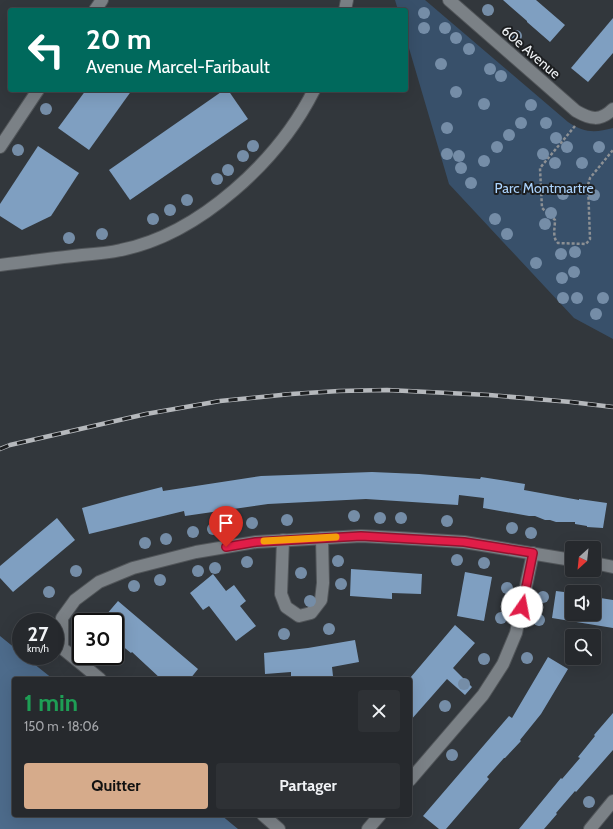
<!DOCTYPE html>
<html lang="fr">
<meta charset="utf-8">
<style>
body{margin:0;font-family:Cabin,sans-serif;background:#2e3135;color:#f1f3f6;height:100vh;display:flex;flex-direction:column;font-size:15px;white-space:nowrap}
*{box-sizing:border-box;margin:0}
p{font-size:13px;color:#a4a6aa}
.icon{flex:none;width:22px;height:22px;fill:none;stroke:currentColor;stroke-width:2;stroke-linecap:round;stroke-linejoin:round}
.map{position:relative;flex:1;overflow:hidden}
.details{position:absolute;left:12px;top:677px;width:400px;height:140px;display:flex;flex-direction:column;background:#26292d;border-radius:4px;box-shadow:0 4px 16px #0002,0 0 0 1px #424549}
.details>*{flex:none}
.guide{position:absolute;left:8px;top:8px;width:400px;height:84px;border-radius:4px;box-shadow:0 4px 16px #0002,0 0 0 1px #424549;background:#00695c;color:#fff;overflow:hidden}
.needle{width:26px;rotate:207deg}
.fabs{position:absolute;left:565px;top:541px;display:grid;gap:8px}
.fabs a{display:grid;place-items:center;width:36px;height:36px;border-radius:4px;background:#26292d;box-shadow:0 4px 16px #0002,0 0 0 1px #424549;font-size:20px}
.speed{position:absolute;left:12px;top:613px;display:flex;gap:8px;font-size:20px;font-weight:700;text-align:center}
.speed>*{display:grid;place-content:center;width:52px;height:52px;border-radius:50%;background:#26292d;box-shadow:0 4px 16px #0002,0 0 0 1px #424549;line-height:1}
.speed small{font-size:10px;font-weight:400}
.speed .limit{border:2px solid #111;border-radius:6px;background:#fff;color:#111}
.pin{position:absolute;display:grid;place-items:center;width:34px;height:34px;color:#fff;margin:-41px -17px;border-radius:50% 50% 50% 0;rotate:-45deg;box-shadow:0 0 4px #0007}
.pin .icon{rotate:45deg}
.me{position:absolute;width:44px;margin:-22px;rotate:12deg;stroke-linejoin:round;filter:drop-shadow(0 0 3px #0008)}
.turn{display:flex;align-items:center;gap:14px;height:84px;padding:0 12px;font-size:18px}
.turn .icon{width:52px;height:52px;stroke-width:2.5}
.turn b{display:block;font-size:28px;line-height:34px}
.round{display:grid;place-items:center;flex:none;width:42px;height:42px;border-radius:4px;background:#2e3135}
.headline{display:flex;align-items:center;justify-content:space-between;height:68px;padding:0 12px}
h1{font-size:24px;font-weight:700;line-height:30px;color:#1e9e55}
.button{display:flex;gap:8px;margin-top:auto;padding:8px 12px}
.button a{flex:1;height:46px;border-radius:4px;background:#d6ab8b;color:#111;font-size:16px;font-weight:700;line-height:46px;text-align:center}
.button a+a{background:#2e3135;color:#f1f3f6}
.map>svg:first-child{display:block}
.green{fill:#38506a}
.forest{fill:#4d6b8b}
.building{fill:#7f9fc1}
.lines{fill:none;stroke-linecap:round;stroke-linejoin:round}
.minor-casing{stroke:#515559;stroke-width:14}
.path{stroke:#8c9094;stroke-width:2.5;stroke-dasharray:3 2;stroke-linecap:butt}
.minor{stroke:#7b8186;stroke-width:12}
.rail-casing{stroke:#b5b8bc;stroke-width:4.5}
.rail{stroke:#1c1e20;stroke-width:3;stroke-dasharray:9;stroke-linecap:butt}
.tree{fill:#758da7}
.route-casing{stroke:#92132f;stroke-width:10}
.route{stroke:#e11d48;stroke-width:7}
.slow{stroke:#f59e0b;stroke-width:7}
.labels{text-anchor:middle;dominant-baseline:central;stroke-width:4;stroke-linejoin:round;paint-order:stroke}
.street-label{font-size:14px;fill:#eef1f4;stroke:#1c1e20}
.park-label{font-size:14px;fill:#acd4fe;stroke:#1c1e20}
</style>
<div class="map">
<svg width="613" height="829" viewBox="0 0 613 829">
<rect width="100%" height="100%" fill="#32373c"/>
<path class="green" d="M395,0H425L568,122C584,133 595,133 613,128V339L574,318L449,184L406,38V10H398Z"/>
<polygon class="forest" points="0,636 21,653 21,656 24,656 53,679 14,679 14,815 221,815 238,829 0,829"/>
<g class="building">
<polygon points="503,0 536,0 565,25 550,42 527,22 527,21"/>
<polygon points="613,18 613,53 588,82 571,68"/>
<polygon points="86,90 132,90 89,150 58,128"/>
<polygon points="224,90 228,90 248,119 130,200 109,170"/>
<polygon points="38,146 79,173 51,216 22,230 0,216 0,204"/>
<polygon points="372,472 419,474 480,479 481,477 525,484 524,490 579,500 579,499 607,503 603,528 587,527 587,526 575,524 575,522 556,522 550,520 545,520 535,516 529,516 483,508 484,498 459,495 458,505 366,499 268,504 185,516 184,511 89,534 82,508 122,497 162,487 163,491 261,476"/>
<polygon points="57,518 75,540 13,592 0,578 0,566"/>
<polygon points="351,569 422,574 421,594 392,593 392,599 350,596"/>
<polygon points="465,572 492,577 484,621 457,616"/>
<polygon points="213,574 226,591 234,585 246,601 240,606 256,626 236,641 209,606 203,610 190,593"/>
<polygon points="556,591 572,593 572,614 594,614 594,597 613,600 613,628 552,618"/>
<polygon points="118,601 198,669 190,679 161,679 132,652 131,653 115,640 115,622 100,622"/>
<polygon points="455,625 475,643 453,668 472,687 465,695 447,679 410,721 410,678"/>
<polygon points="355,640 359,662 332,667 333,676 314,679 291,679 291,672 265,674 264,653 308,648"/>
<polygon points="548,657 568,669 541,714 520,740 521,741 505,758 504,758 487,777 489,779 446,829 439,829 423,816 509,716 512,718"/>
<polygon points="613,713 613,750 576,792 575,791 556,813 557,814 544,829 519,829 561,778 562,779 580,758 578,757 595,736 594,735"/>
</g>
<g class="lines">
<defs>
<g id="minor">
<path d="M449,0L576,111C590,119 600,122 613,109"/>
<polyline points="95,10 102,0"/>
<polyline points="345,10 347,0"/>
<polyline points="0,147 38,90"/>
<path d="M0,265C27,262 54,258 82,255C95,254 108,253 121,250C200,234 279,160 314,90"/>
<polyline points="283,540 281,594 286,607 299,616 311,613 321,600 323,583 322,538"/>
<polyline points="594,563 613,567"/>
<polyline points="100,679 62,648 62,618 75,600 99,582 133,568 196,552 256,542 361,536 399,538 464,542 572,560"/>
<polyline points="410,780 483,695 503,664 516,633 533,553"/>
<polyline points="263,815 279,829"/>
<polyline points="368,829 380,815"/>
<polyline points="590,829 613,801"/>
</g>
</defs>
<use href="#minor" class="minor-casing"/>
<path class="path" d="M575,126L540,168L542,208L555,220C555,227 552,238 558,243L586,244L590,239L588,185L590,178L613,150"/>
<use href="#minor" class="minor"/>
<defs>
<polyline id="rail" points="0,449 10,445 146,414 220,401 291,394 339,391 387,390 489,395 571,402 613,407"/>
</defs>
<use href="#rail" class="rail-casing"/>
<use href="#rail" class="rail"/>
</g>
<g class="tree">
<circle cx="488" cy="10" r="6"/>
<circle cx="424" cy="13" r="6"/>
<circle cx="424" cy="28" r="6"/>
<circle cx="445" cy="28" r="6"/>
<circle cx="516" cy="36" r="6"/>
<circle cx="456" cy="38" r="6"/>
<circle cx="469" cy="49" r="6"/>
<circle cx="441" cy="64" r="6"/>
<circle cx="490" cy="69" r="6"/>
<circle cx="501" cy="76" r="6"/>
<circle cx="456" cy="92" r="6"/>
<circle cx="484" cy="104" r="6"/>
<circle cx="531" cy="105" r="6"/>
<circle cx="46" cy="109" r="6"/>
<circle cx="521" cy="123" r="6"/>
<circle cx="546" cy="123" r="6"/>
<circle cx="447" cy="128" r="6"/>
<circle cx="509" cy="135" r="6"/>
<circle cx="556" cy="138" r="6"/>
<circle cx="253" cy="146" r="6"/>
<circle cx="497" cy="147" r="6"/>
<circle cx="567" cy="147" r="6"/>
<circle cx="599" cy="147" r="6"/>
<circle cx="18" cy="150" r="6"/>
<circle cx="447" cy="154" r="6"/>
<circle cx="543" cy="154" r="6"/>
<circle cx="243" cy="156" r="6"/>
<circle cx="459" cy="156" r="6"/>
<circle cx="484" cy="161" r="6"/>
<circle cx="555" cy="163" r="6"/>
<circle cx="582" cy="163" r="6"/>
<circle cx="461" cy="168" r="6"/>
<circle cx="228" cy="170" r="6"/>
<circle cx="217" cy="179" r="6"/>
<circle cx="471" cy="183" r="6"/>
<circle cx="563" cy="194" r="6"/>
<circle cx="594" cy="195" r="6"/>
<circle cx="187" cy="200" r="6"/>
<circle cx="170" cy="210" r="6"/>
<circle cx="551" cy="213" r="6"/>
<circle cx="153" cy="219" r="6"/>
<circle cx="495" cy="219" r="6"/>
<circle cx="545" cy="224" r="6"/>
<circle cx="102" cy="234" r="6"/>
<circle cx="507" cy="234" r="6"/>
<circle cx="69" cy="238" r="6"/>
<circle cx="575" cy="252" r="6"/>
<circle cx="561" cy="254" r="6"/>
<circle cx="536" cy="263" r="6"/>
<circle cx="574" cy="272" r="6"/>
<circle cx="562" cy="278" r="6"/>
<circle cx="563" cy="298" r="6"/>
<circle cx="577" cy="298" r="6"/>
<circle cx="603" cy="298" r="6"/>
<circle cx="596" cy="314" r="6"/>
<circle cx="354" cy="516" r="6"/>
<circle cx="380" cy="518" r="6"/>
<circle cx="401" cy="518" r="6"/>
<circle cx="287" cy="520" r="6"/>
<circle cx="447" cy="521" r="6"/>
<circle cx="252" cy="523" r="6"/>
<circle cx="512" cy="528" r="6"/>
<circle cx="213" cy="529" r="6"/>
<circle cx="193" cy="532" r="6"/>
<circle cx="531" cy="533" r="6"/>
<circle cx="166" cy="539" r="6"/>
<circle cx="145" cy="543" r="6"/>
<circle cx="457" cy="560" r="6"/>
<circle cx="338" cy="561" r="6"/>
<circle cx="247" cy="562" r="6"/>
<circle cx="484" cy="563" r="6"/>
<circle cx="215" cy="568" r="6"/>
<circle cx="76" cy="571" r="6"/>
<circle cx="198" cy="571" r="6"/>
<circle cx="301" cy="573" r="6"/>
<circle cx="160" cy="580" r="6"/>
<circle cx="341" cy="584" r="6"/>
<circle cx="134" cy="586" r="6"/>
<circle cx="507" cy="588" r="6"/>
<circle cx="49" cy="592" r="6"/>
<circle cx="543" cy="597" r="6"/>
<circle cx="310" cy="601" r="6"/>
<circle cx="501" cy="618" r="6"/>
<circle cx="539" cy="620" r="6"/>
<circle cx="329" cy="629" r="6"/>
<circle cx="284" cy="634" r="6"/>
<circle cx="527" cy="658" r="6"/>
<circle cx="484" cy="659" r="6"/>
<circle cx="464" cy="684" r="6"/>
<circle cx="445" cy="706" r="6"/>
<circle cx="452" cy="755" r="6"/>
<circle cx="589" cy="802" r="6"/>
</g>
<g class="lines">
<defs>
<polyline id="route" points="226,547 256,542 361,536 464,542 533,553 522,607"/>
</defs>
<use href="#route" class="route-casing"/>
<use href="#route" class="route"/>
<polyline class="slow" points="264,541 336,537"/>
</g>
<g class="labels">
<g class="street-label">
<text transform="translate(531 52) rotate(41)">60e Avenue</text>
</g>
<g class="park-label">
<text x="544" y="188">Parc Montmartre</text>
</g>
</g>
</svg>
<div class="fabs">
<a><svg class="needle" viewBox="-14 -14 28 28"><path d="M0-13l5 13h-10z" fill="#e53935"/><path d="M0 13l5-13h-10z" fill="#a4a6aa"/></svg></a>
<a><svg class="icon" aria-label="sound" viewBox="0 0 24 24"><path d="M4 9h4l5-4v14l-5-4H4zM17 9q2 3 0 6"/></svg></a>
<a><svg class="icon" aria-label="search" viewBox="0 0 24 24"><circle cx="10" cy="10" r="6"/><path d="M15 15l6 6"/></svg></a>
</div>
<div class="speed"><div>27<small>km/h</small></div><div class="limit">30</div></div>
<div class="pin" style="left:226px;top:547px;background:#d93025"><svg class="icon" aria-label="arrive" viewBox="0 0 24 24"><path d="M6 21V4h12l-3 4 3 4H6"/></svg></div>
<svg class="me" style="left:522px;top:607px" viewBox="-20 -20 40 40"><circle r="19" fill="#fff"/><path d="M0-13L10 11 0 6-10 11z" fill="#e11d48"/></svg>
<div class="guide">
<div class="turn"><svg class="icon" aria-label="left" viewBox="0 0 24 24"><path d="M17 20v-9H6M10 6l-5 5 5 5"/></svg><div><b>20 m</b>Avenue Marcel-Faribault</div></div>
</div>
<section class="details">
<div class="headline"><div><h1>1 min</h1><p>150 m · 18:06</p></div><a class="round"><svg class="icon" aria-label="close" viewBox="0 0 24 24"><path d="M6 6l12 12M18 6L6 18"/></svg></a></div>
<div class="button"><a>Quitter</a><a>Partager</a></div>
</section>
</div>
